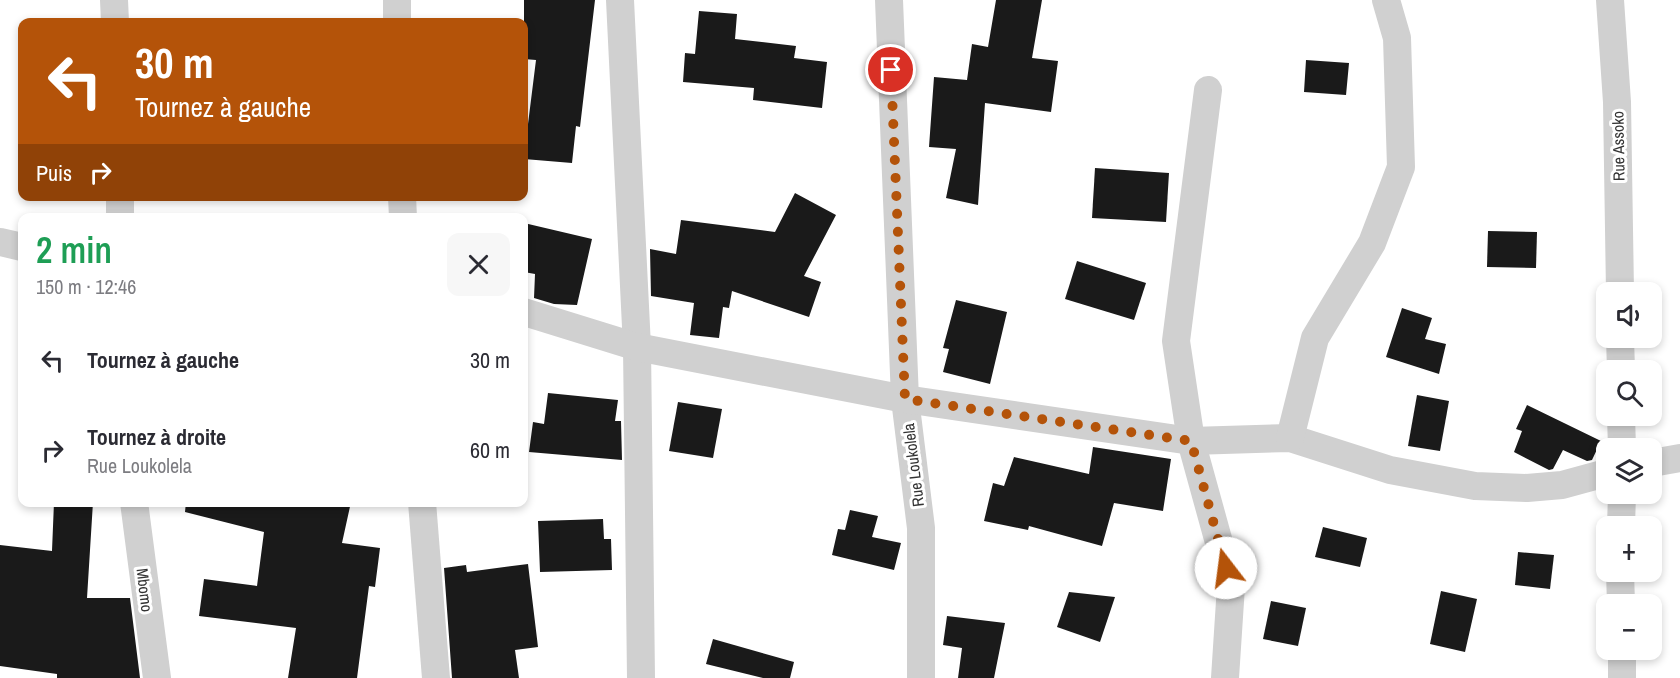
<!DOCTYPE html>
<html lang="fr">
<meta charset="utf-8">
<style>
body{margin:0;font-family:"Archivo Narrow",sans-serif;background:#f7f7f7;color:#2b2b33;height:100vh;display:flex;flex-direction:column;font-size:22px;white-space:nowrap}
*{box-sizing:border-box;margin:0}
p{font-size:20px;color:#7c7c81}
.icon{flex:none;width:33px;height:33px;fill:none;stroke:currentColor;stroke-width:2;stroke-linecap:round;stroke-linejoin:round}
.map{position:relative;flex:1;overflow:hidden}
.panel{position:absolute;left:18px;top:213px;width:510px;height:294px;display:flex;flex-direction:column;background:#fff;border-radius:12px;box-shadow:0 3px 9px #0003}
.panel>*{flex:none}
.hud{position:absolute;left:18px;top:18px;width:510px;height:183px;border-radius:12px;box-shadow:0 3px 9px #0003;background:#b45309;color:#fff;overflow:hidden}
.fabs{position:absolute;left:1596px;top:282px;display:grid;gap:12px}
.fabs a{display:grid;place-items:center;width:66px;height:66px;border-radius:12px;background:#fff;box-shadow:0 3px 9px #0003;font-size:30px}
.pin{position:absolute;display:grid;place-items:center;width:51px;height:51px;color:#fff;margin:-26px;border:3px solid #fff;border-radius:50%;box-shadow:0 2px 6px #0007}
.me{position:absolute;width:66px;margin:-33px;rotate:345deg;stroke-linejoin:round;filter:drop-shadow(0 0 4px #0008)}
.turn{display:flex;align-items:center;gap:21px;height:126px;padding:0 18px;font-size:27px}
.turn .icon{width:78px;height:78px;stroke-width:2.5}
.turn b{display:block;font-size:42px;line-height:51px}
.then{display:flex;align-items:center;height:57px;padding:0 18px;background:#0003;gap:12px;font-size:22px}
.round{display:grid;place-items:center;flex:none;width:63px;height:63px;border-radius:12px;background:#f7f7f7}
.summary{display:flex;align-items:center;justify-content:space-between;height:102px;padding:0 18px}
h1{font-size:36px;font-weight:600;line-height:45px;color:#1e9e55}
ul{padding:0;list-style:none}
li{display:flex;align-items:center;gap:18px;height:90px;padding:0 18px}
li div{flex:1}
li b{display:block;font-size:22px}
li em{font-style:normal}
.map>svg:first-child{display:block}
.building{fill:#1a1a1a}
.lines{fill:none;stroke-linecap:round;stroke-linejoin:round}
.minor{stroke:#d0d0d0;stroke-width:28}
.route{stroke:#b45309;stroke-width:10;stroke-dasharray:0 18}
.labels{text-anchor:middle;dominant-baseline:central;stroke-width:6;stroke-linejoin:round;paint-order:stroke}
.street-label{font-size:16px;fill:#333;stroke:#fff}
</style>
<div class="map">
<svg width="1680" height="678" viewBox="0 0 1680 678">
<rect width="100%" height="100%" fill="#fff"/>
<g class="building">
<polygon points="524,0 595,0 580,127 576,126 572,163 524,159 524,124 528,124 536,60 524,59"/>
<polygon points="996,0 1042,0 1032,58 1058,61 1051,112 985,103 978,205 946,198 956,149 929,147 934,77 967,80 972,44 988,47"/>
<polygon points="699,11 737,14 735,39 796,46 794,58 827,62 822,108 753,100 754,88 683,82 685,53 695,54"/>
<polygon points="1306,60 1349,63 1346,95 1304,92"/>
<polygon points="1095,168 1169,173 1166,222 1092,218"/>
<polygon points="795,193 836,215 804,276 821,282 809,317 732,291 729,308 723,307 719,338 690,335 694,303 651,296 650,249 676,254 681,220 775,232"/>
<polygon points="524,223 592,239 577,305 554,304 534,298 535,274 524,272"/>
<polygon points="1488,231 1537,232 1536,268 1487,267"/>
<polygon points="1077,261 1146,283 1134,320 1065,299"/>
<polygon points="956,300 1007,312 990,384 943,372 949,349 943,348"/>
<polygon points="1402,308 1432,318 1425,339 1446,344 1439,374 1386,357"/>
<polygon points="548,393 618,400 615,421 621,421 622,460 529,452 533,422 544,424"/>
<polygon points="1417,395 1449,401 1440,451 1408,446"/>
<polygon points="678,402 722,409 713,458 669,451"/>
<polygon points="1527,405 1601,441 1592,460 1587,461 1563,450 1553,469 1549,470 1514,452 1522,431 1516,429"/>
<polygon points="1093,447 1171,459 1163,511 1114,503 1102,546 1029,526 1028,530 984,521 993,483 1004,486 1014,457 1089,474"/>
<polygon points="54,502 93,502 87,598 130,598 140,678 57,678 57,674 0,666 0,545 52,551"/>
<polygon points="186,502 351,502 342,543 380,548 375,587 369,586 357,678 288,678 296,628 199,616 204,579 257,586 264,532 185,512"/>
<polygon points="850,510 878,516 872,537 901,543 894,570 832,555 838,529 845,530"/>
<polygon points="603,519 604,539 611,539 612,570 540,572 538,521"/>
<polygon points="1323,527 1367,538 1360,567 1315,557"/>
<polygon points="1518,552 1554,555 1550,589 1515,585"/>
<polygon points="528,564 538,647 515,650 519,678 452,678 444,568 466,565 467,572"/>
<polygon points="1441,591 1477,599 1465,652 1430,644"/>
<polygon points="1069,592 1115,597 1100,642 1057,627"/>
<polygon points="1271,601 1306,608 1298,646 1263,639"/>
<polygon points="947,616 1005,623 994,678 958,678 962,648 943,645"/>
<polygon points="713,639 794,662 790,678 763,678 706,664"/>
</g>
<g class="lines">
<g class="minor">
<polyline points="114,0 115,22"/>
<polyline points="397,0 397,22"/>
<polyline points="620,0 637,347 641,678"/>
<polyline points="889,0 905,399 921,528 921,678"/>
<polyline points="1610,0 1617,102 1620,292"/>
<polyline points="1208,90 1176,341 1191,441 1231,586 1225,678"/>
<polyline points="120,196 120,218"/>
<polyline points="402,196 403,218"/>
<polyline points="0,242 22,247"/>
<polyline points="524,312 637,347 905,399 1191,441 1290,438 1390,470 1475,486 1527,488 1562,485 1606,473"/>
<polyline points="1620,338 1621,370"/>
<polyline points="1621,416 1622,448"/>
<polyline points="1290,438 1315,338 1372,243 1401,167 1397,38 1386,0"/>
<polyline points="1652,463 1680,458"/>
<polyline points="134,502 157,678"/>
<polyline points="422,502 436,678"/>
<polyline points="1621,526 1622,494"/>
<polyline points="1620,572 1621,604"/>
<polyline points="1622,650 1622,678"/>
</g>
</g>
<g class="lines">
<polyline class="route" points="891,70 905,399 1191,441 1226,568"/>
</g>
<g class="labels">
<g class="street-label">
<text transform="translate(1618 146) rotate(-91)">Rue Assoko</text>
<text transform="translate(913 465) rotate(-97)">Rue Loukolela</text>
<text transform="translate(145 590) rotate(83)">Mbomo</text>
</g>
</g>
</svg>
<div class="fabs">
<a><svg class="icon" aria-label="sound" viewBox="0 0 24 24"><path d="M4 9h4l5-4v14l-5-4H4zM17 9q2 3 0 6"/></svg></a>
<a><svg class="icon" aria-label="search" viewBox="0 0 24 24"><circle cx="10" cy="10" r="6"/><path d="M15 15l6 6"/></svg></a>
<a><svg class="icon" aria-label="layers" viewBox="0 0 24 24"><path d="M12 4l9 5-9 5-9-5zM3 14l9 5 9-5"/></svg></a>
<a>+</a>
<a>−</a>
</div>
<div class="pin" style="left:891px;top:70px;background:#d93025"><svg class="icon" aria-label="arrive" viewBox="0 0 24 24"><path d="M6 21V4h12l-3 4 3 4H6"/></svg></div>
<svg class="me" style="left:1226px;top:568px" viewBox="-20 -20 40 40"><circle r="19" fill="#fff"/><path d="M0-13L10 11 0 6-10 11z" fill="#b45309"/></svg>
<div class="hud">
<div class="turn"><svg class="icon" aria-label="left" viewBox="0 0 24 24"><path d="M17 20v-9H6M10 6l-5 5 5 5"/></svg><div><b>30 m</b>Tournez à gauche</div></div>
<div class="then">Puis<svg class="icon" aria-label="right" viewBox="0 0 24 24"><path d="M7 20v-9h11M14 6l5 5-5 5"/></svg></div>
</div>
<section class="panel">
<div class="summary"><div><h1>2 min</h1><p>150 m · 12:46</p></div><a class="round"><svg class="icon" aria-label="close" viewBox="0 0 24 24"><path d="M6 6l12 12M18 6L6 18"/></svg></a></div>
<ul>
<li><svg class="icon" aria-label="left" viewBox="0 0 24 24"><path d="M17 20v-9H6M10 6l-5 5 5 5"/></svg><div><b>Tournez à gauche</b></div><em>30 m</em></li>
<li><svg class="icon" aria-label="right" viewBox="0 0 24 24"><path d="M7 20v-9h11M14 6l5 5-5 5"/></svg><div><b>Tournez à droite</b><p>Rue Loukolela</p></div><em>60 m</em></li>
</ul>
</section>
</div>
